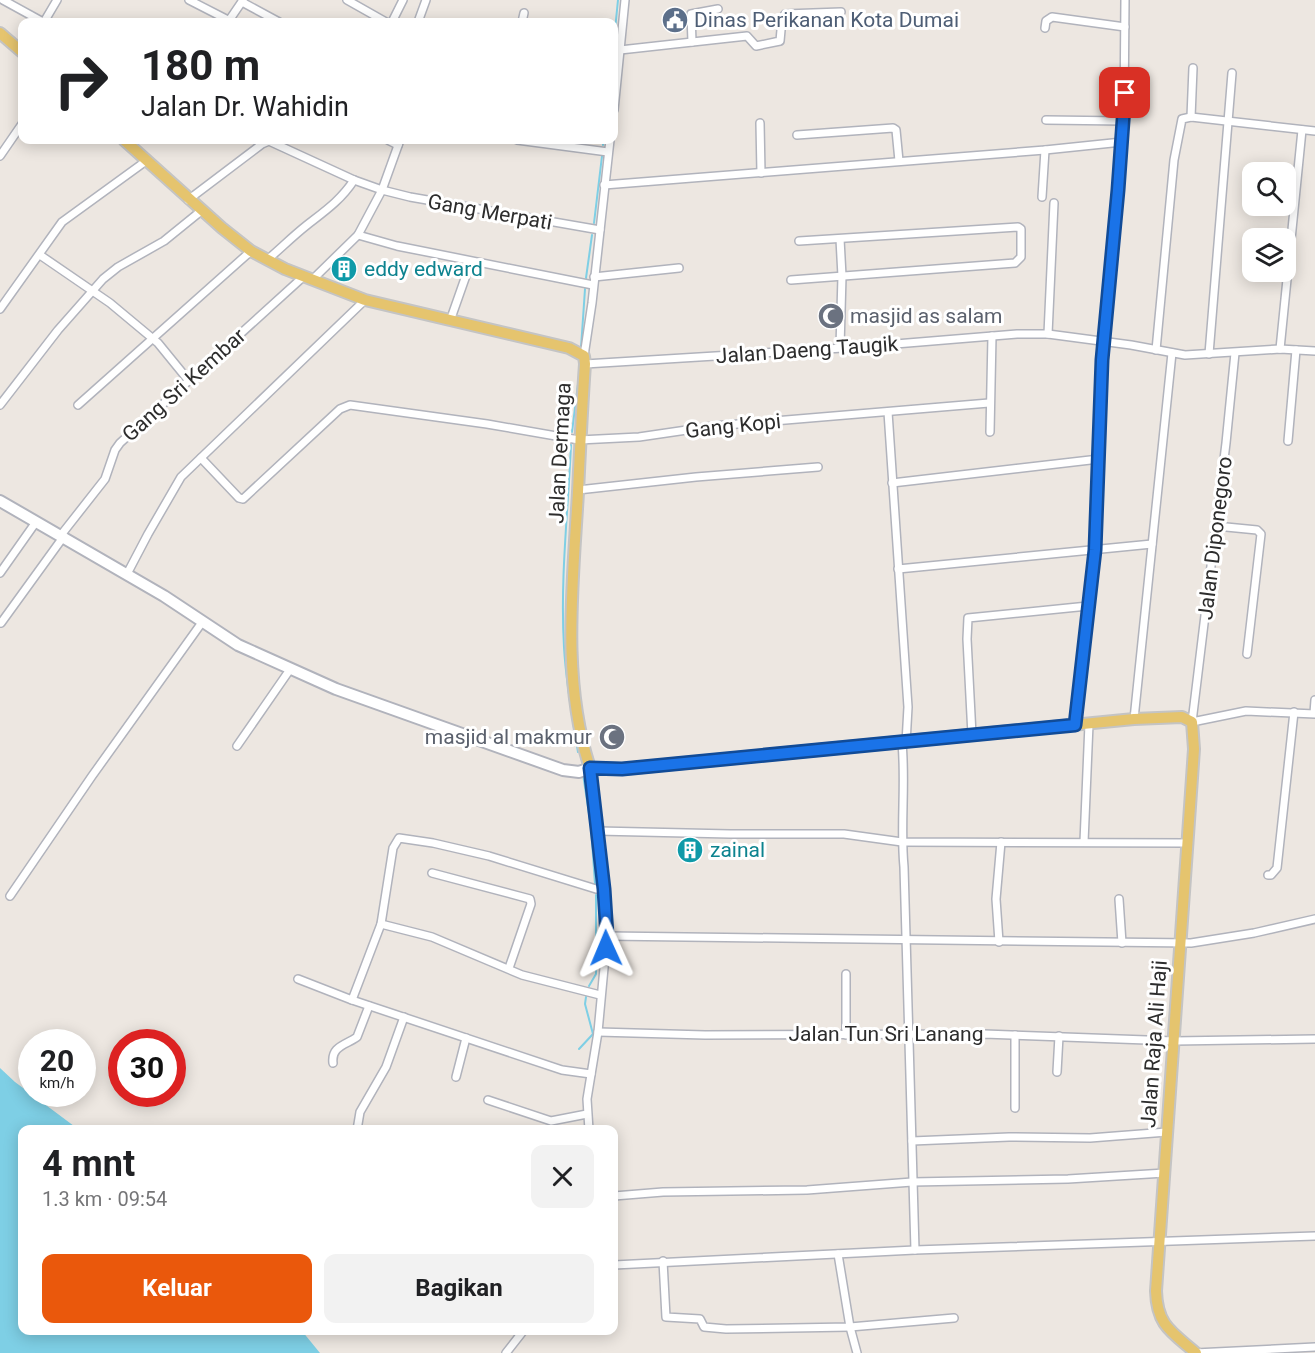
<!DOCTYPE html>
<html lang="id">
<meta charset="utf-8">
<style>
body{margin:0;font-family:Roboto,sans-serif;background:#f2f2f2;color:#202124;height:100vh;display:flex;flex-direction:column;font-size:22px;white-space:nowrap}
*{box-sizing:border-box;margin:0}
p{font-size:20px;color:#757577}
.icon{flex:none;width:33px;height:33px;fill:none;stroke:currentColor;stroke-width:2;stroke-linecap:round;stroke-linejoin:round}
.map{position:relative;flex:1;overflow:hidden}
.sheet{position:absolute;left:18px;top:1125px;width:600px;height:210px;display:flex;flex-direction:column;background:#fff;border-radius:12px;box-shadow:0 3px 15px #0003}
.sheet>*{flex:none}
.banner{position:absolute;left:18px;top:18px;width:600px;height:126px;border-radius:12px;box-shadow:0 3px 15px #0003;background:#fff;color:#202124;overflow:hidden}
.fabs{position:absolute;left:1242px;top:162px;display:grid;gap:12px}
.fabs a{display:grid;place-items:center;width:54px;height:54px;border-radius:12px;background:#fff;box-shadow:0 3px 15px #0003;font-size:30px}
.speed{position:absolute;left:18px;top:1029px;display:flex;gap:12px;font-size:30px;font-weight:700;text-align:center}
.speed>*{display:grid;place-content:center;width:78px;height:78px;border-radius:50%;background:#fff;box-shadow:0 3px 15px #0003;line-height:1}
.speed small{font-size:15px;font-weight:400}
.speed .limit{border:9px solid #d22;background:#fff;color:#111}
.pin{position:absolute;display:grid;place-items:center;width:51px;height:51px;color:#fff;margin:-26px;border-radius:12px;box-shadow:0 3px 9px #0006}
.me{position:absolute;width:66px;margin:-33px;rotate:359deg;stroke-linejoin:round;filter:drop-shadow(0 0 4px #0008)}
.turn{display:flex;align-items:center;gap:21px;height:126px;padding:0 24px;font-size:27px}
.turn .icon{width:78px;height:78px;stroke-width:2.5}
.turn b{display:block;font-size:42px;line-height:51px}
.round{display:grid;place-items:center;flex:none;width:63px;height:63px;border-radius:12px;background:#f2f2f2}
.overview{display:flex;align-items:center;justify-content:space-between;height:102px;padding:0 24px}
h1{font-size:36px;font-weight:700;line-height:45px}
.cta{display:flex;gap:12px;margin-top:auto;padding:12px 24px}
.cta a{flex:1;height:69px;border-radius:12px;background:#ea580c;color:#fff;font-size:24px;font-weight:700;line-height:69px;text-align:center}
.cta a+a{background:#f2f2f2;color:#202124}
.map>svg:first-child{display:block}
.water{fill:#7ecfe5}
.lines{fill:none;stroke-linecap:round;stroke-linejoin:round}
.stream{stroke:#7ecfe5;stroke-width:2}
.street-casing{stroke:#b1b3bc;stroke-width:10}
.secondary-casing{stroke:#b1b3bc;stroke-width:14}
.primary-casing{stroke:#c4c4c4;stroke-width:14}
.street{stroke:#fff;stroke-width:7}
.secondary{stroke:#fff;stroke-width:10}
.primary{stroke:#e5c46e;stroke-width:10}
.route-casing{stroke:#114b97;stroke-width:15}
.route{stroke:#1a73e8;stroke-width:10}
.labels{text-anchor:middle;dominant-baseline:central;stroke-width:6;stroke-linejoin:round;paint-order:stroke}
.service-label{font-size:21px;fill:#4e5e75;stroke:#fff;text-anchor:start}
.street-label{font-size:21px;fill:#2d2d2d;stroke:#fff}
.culture-label{font-size:21px;fill:#0d838f;stroke:#fff;text-anchor:start}
.worship-label{font-size:21px;fill:#5b616d;stroke:#fff;text-anchor:start}
</style>
<div class="map">
<svg width="1315" height="1353" viewBox="0 0 1315 1353">
<rect width="100%" height="100%" fill="#ede7e1"/>
<polygon class="water" points="0,1068 15,1082 78,1129 22,1130 22,1330 302,1331 320,1353 0,1353"/>
<g class="lines">
<g class="stream">
<polyline points="614,40 618,0"/>
<polyline points="603,145 603,140"/>
<polyline points="594,223 602,156"/>
<polyline points="586,278 592,235"/>
<polyline points="581,348 585,289"/>
<polyline points="572,432 579,376"/>
<path d="M571,445C568,512 560,580 564,647C566,683 572,717 578,752"/>
<polyline points="583,774 591,827 595,884"/>
<polyline points="589,986 596,974 596,895"/>
<polyline points="579,1049 593,1034 585,1004 586,997"/>
</g>
<defs>
<g id="street">
<polyline points="3,0 43,22"/>
<polyline points="189,0 230,21"/>
<polyline points="347,0 386,22"/>
<polyline points="242,2 279,22"/>
<polyline points="44,22 57,0"/>
<polyline points="228,22 243,0"/>
<polyline points="392,22 403,0"/>
<polyline points="418,22 426,0"/>
<polyline points="522,22 524,13"/>
<polyline points="1045,28 1046,21 1052,17 1125,27"/>
<polyline points="692,42 691,14 718,9"/>
<polyline points="620,50 747,36 756,46 780,41 782,19 785,14 841,12"/>
<polyline points="614,110 625,0"/>
<polyline points="1191,117 1193,68"/>
<polyline points="1046,120 1124,121"/>
<polyline points="760,123 761,173"/>
<polyline points="797,135 893,128 896,130 899,161"/>
<polyline points="388,140 398,145"/>
<polyline points="517,140 608,152"/>
<polyline points="0,156 22,124"/>
<polyline points="604,185 1045,150 1122,142"/>
<polyline points="1042,197 1045,150"/>
<polyline points="188,200 262,144 269,141 354,180 382,190 410,197 600,230"/>
<polyline points="358,235 397,246 593,285"/>
<polyline points="840,239 842,276 840,347"/>
<polyline points="40,255 110,303 158,343 189,381"/>
<path d="M267,260C280,249 293,236 307,225C325,211 341,200 354,180"/>
<polyline points="594,277 679,268"/>
<polyline points="312,280 358,235 382,190 400,140"/>
<polyline points="791,280 1015,263 1021,257 1021,229 1018,227 799,241"/>
<polyline points="0,309 62,222 146,161"/>
<polyline points="450,321 469,267"/>
<polyline points="1048,334 1054,203"/>
<polyline points="1280,349 1302,130"/>
<polyline points="1156,350 1174,160 1182,119 1191,117 1315,131"/>
<polyline points="1235,353 1226,443 1192,722 1246,711 1315,714"/>
<polyline points="1209,354 1232,73"/>
<polyline points="584,356 592,303 610,140"/>
<polyline points="585,364 859,347 1017,334 1048,334 1131,345 1185,355 1280,349 1315,351"/>
<polyline points="0,405 58,330 103,279 118,267 164,241 201,211"/>
<polyline points="78,405 251,251"/>
<polyline points="888,412 908,707 906,743"/>
<polyline points="990,432 992,336"/>
<polyline points="1288,441 1296,350"/>
<polyline points="201,458 239,498 243,499 340,409 350,405 487,424 579,440 639,437 714,426 989,403"/>
<polyline points="892,483 1099,459"/>
<polyline points="578,490 696,477 818,467"/>
<polyline points="1216,526 1257,530 1261,534 1247,654"/>
<polyline points="61,535 105,479 115,450 120,443 303,277"/>
<polyline points="898,569 1152,544"/>
<polyline points="0,573 36,522"/>
<polyline points="127,574 148,534 181,477 365,300"/>
<polyline points="1,623 64,536"/>
<polyline points="1314,713 1315,700"/>
<polyline points="1134,719 1172,353"/>
<polyline points="1075,725 1095,550 1099,496 1098,417 1103,341 1124,114 1125,0"/>
<polyline points="972,735 967,639 968,618 1088,606"/>
<path d="M902,743C906,785 900,826 904,867L915,1250"/>
<polyline points="237,746 291,668"/>
<polyline points="598,831 730,834 844,834 902,842 1187,843"/>
<polyline points="1084,842 1089,724"/>
<polyline points="432,873 530,899 531,904 509,968"/>
<polyline points="1268,875 1271,875 1277,868 1294,712"/>
<polyline points="10,896 92,776 203,621"/>
<polyline points="1119,899 1122,943"/>
<polyline points="381,924 432,937 522,975 600,995"/>
<polyline points="607,936 1191,943 1254,933 1315,919"/>
<polyline points="999,942 996,899 1001,842"/>
<polyline points="298,979 352,1000 562,1070 591,1074"/>
<polyline points="352,1000 381,924 393,848 399,838 433,843 489,856 596,889 604,889"/>
<polyline points="598,1032 705,1035 984,1034 1174,1041 1315,1039"/>
<polyline points="846,1035 846,974"/>
<path d="M333,1063C331,1046 346,1045 357,1037L369,1006"/>
<polyline points="1057,1072 1059,1036"/>
<polyline points="456,1077 466,1038"/>
<polyline points="488,1100 551,1121 587,1114"/>
<polyline points="1015,1108 1015,1035"/>
<polyline points="357,1130 360,1112 386,1067 404,1017"/>
<polyline points="589,1130 587,1099 598,1032 607,936 590,768"/>
<polyline points="912,1141 1009,1137 1090,1138 1167,1132"/>
<polyline points="614,1196 663,1192 807,1190 912,1182 1068,1179 1165,1173"/>
<polyline points="838,1254 850,1327 857,1353"/>
<polyline points="663,1261 666,1317 700,1319 704,1327 726,1329 850,1327 954,1318"/>
<polyline points="614,1265 915,1250 1315,1236"/>
<polyline points="506,1353 524,1330"/>
<polyline points="1195,1353 1315,1347"/>
</g>
<polyline id="secondary" points="0,501 164,596 238,645 336,689 563,770 579,772 590,768"/>
<g id="primary">
<polyline points="0,33 22,52"/>
<path d="M124,140L222,228L251,251L285,269L365,300L569,348L584,356L585,364C582,407 580,449 578,492C573,583 561,680 590,768L623,769L1134,719L1182,717L1192,722L1194,749L1192,778L1156,1291C1157,1326 1172,1332 1196,1353"/>
</g>
</defs>
<use href="#street" class="street-casing"/>
<use href="#secondary" class="secondary-casing"/>
<use href="#primary" class="primary-casing"/>
<use href="#street" class="street"/>
<use href="#secondary" class="secondary"/>
<use href="#primary" class="primary"/>
</g>
<g class="lines">
<defs>
<path id="route" d="M606,948L607,936L604,889L590,768L622,769C773,754 924,740 1075,725L1095,550L1102,360L1118,190L1125,93"/>
</defs>
<use href="#route" class="route-casing"/>
<use href="#route" class="route"/>
</g>
<defs>
<symbol id="civic-disc" viewBox="-11 -11 22 22"><circle r="9.5" fill="#5c6f8a" stroke="#fff"/><path d="M-.6-6.5H3V-4.5H.6V-3L4-1V1h2V6H-6V1h2V-1L-.6-3ZM-1.2 2.5V6h2.4V2.5Z" fill="#fff"/></symbol>
<symbol id="building-disc" viewBox="-11 -11 22 22"><circle r="9.5" fill="#0f9aa8" stroke="#fff"/><path d="M-4-6H4V6H1V3H-1V6H-4ZM-2.5-4.3h1.7v1.8h-1.7ZM.8-4.3h1.7v1.8H.8ZM-2.5-1h1.7V.8h-1.7ZM.8-1h1.7V.8H.8Z" fill="#fff"/></symbol>
<symbol id="mosque-disc" viewBox="-11 -11 22 22"><circle r="9.5" fill="#6b7280" stroke="#fff"/><path d="M3.5-4.9A6 6 0 1 0 3.5 4.9A5 5 0 1 1 3.5-4.9Z" fill="#fff"/></symbol>
</defs>
<g fill-rule="evenodd">
<use href="#civic-disc" x="660" y="5" width="30" height="30"/>
<use href="#building-disc" x="329" y="254" width="30" height="30"/>
<use href="#mosque-disc" x="816" y="301" width="30" height="30"/>
<use href="#mosque-disc" x="597" y="722" width="30" height="30"/>
<use href="#building-disc" x="675" y="835" width="30" height="30"/>
</g>
<g class="labels">
<g class="service-label">
<text x="694" y="20">Dinas Perikanan Kota Dumai</text>
</g>
<g class="street-label">
<text transform="translate(490 212) rotate(10)">Gang Merpati</text>
<text transform="translate(807 350) rotate(-4)">Jalan Daeng Taugik</text>
<text transform="translate(184 385) rotate(-42)">Gang Sri Kembar</text>
<text transform="translate(733 426) rotate(-6)">Gang Kopi</text>
<text transform="translate(560 453) rotate(-87)">Jalan Dermaga</text>
<text transform="translate(1215 538) rotate(-83)">Jalan Diponegoro</text>
<text x="886" y="1034">Jalan Tun Sri Lanang</text>
<text transform="translate(1154 1044) rotate(-86)">Jalan Raja Ali Haji</text>
</g>
<g class="culture-label">
<text x="364" y="269">eddy edward</text>
<text x="710" y="850">zainal</text>
</g>
<g class="worship-label">
<text x="850" y="316">masjid as salam</text>
<text x="592" y="737" text-anchor="end">masjid al makmur</text>
</g>
</g>
</svg>
<div class="fabs">
<a><svg class="icon" aria-label="search" viewBox="0 0 24 24"><circle cx="10" cy="10" r="6"/><path d="M15 15l6 6"/></svg></a>
<a><svg class="icon" aria-label="layers" viewBox="0 0 24 24"><path d="M12 4l9 5-9 5-9-5zM3 14l9 5 9-5"/></svg></a>
</div>
<div class="speed"><div>20<small>km/h</small></div><div class="limit">30</div></div>
<div class="pin" style="left:1125px;top:93px;background:#d93025"><svg class="icon" aria-label="arrive" viewBox="0 0 24 24"><path d="M6 21V4h12l-3 4 3 4H6"/></svg></div>
<svg class="me" style="left:606px;top:948px" viewBox="-20 -20 40 40"><path d="M0-17L14 15 0 8-14 15z" fill="#1a73e8" stroke="#fff" stroke-width="4"/></svg>
<div class="banner">
<div class="turn"><svg class="icon" aria-label="right" viewBox="0 0 24 24"><path d="M7 20v-9h11M14 6l5 5-5 5"/></svg><div><b>180 m</b>Jalan Dr. Wahidin</div></div>
</div>
<section class="sheet">
<div class="overview"><div><h1>4 mnt</h1><p>1.3 km · 09:54</p></div><a class="round"><svg class="icon" aria-label="close" viewBox="0 0 24 24"><path d="M6 6l12 12M18 6L6 18"/></svg></a></div>
<div class="cta"><a>Keluar</a><a>Bagikan</a></div>
</section>
</div>
